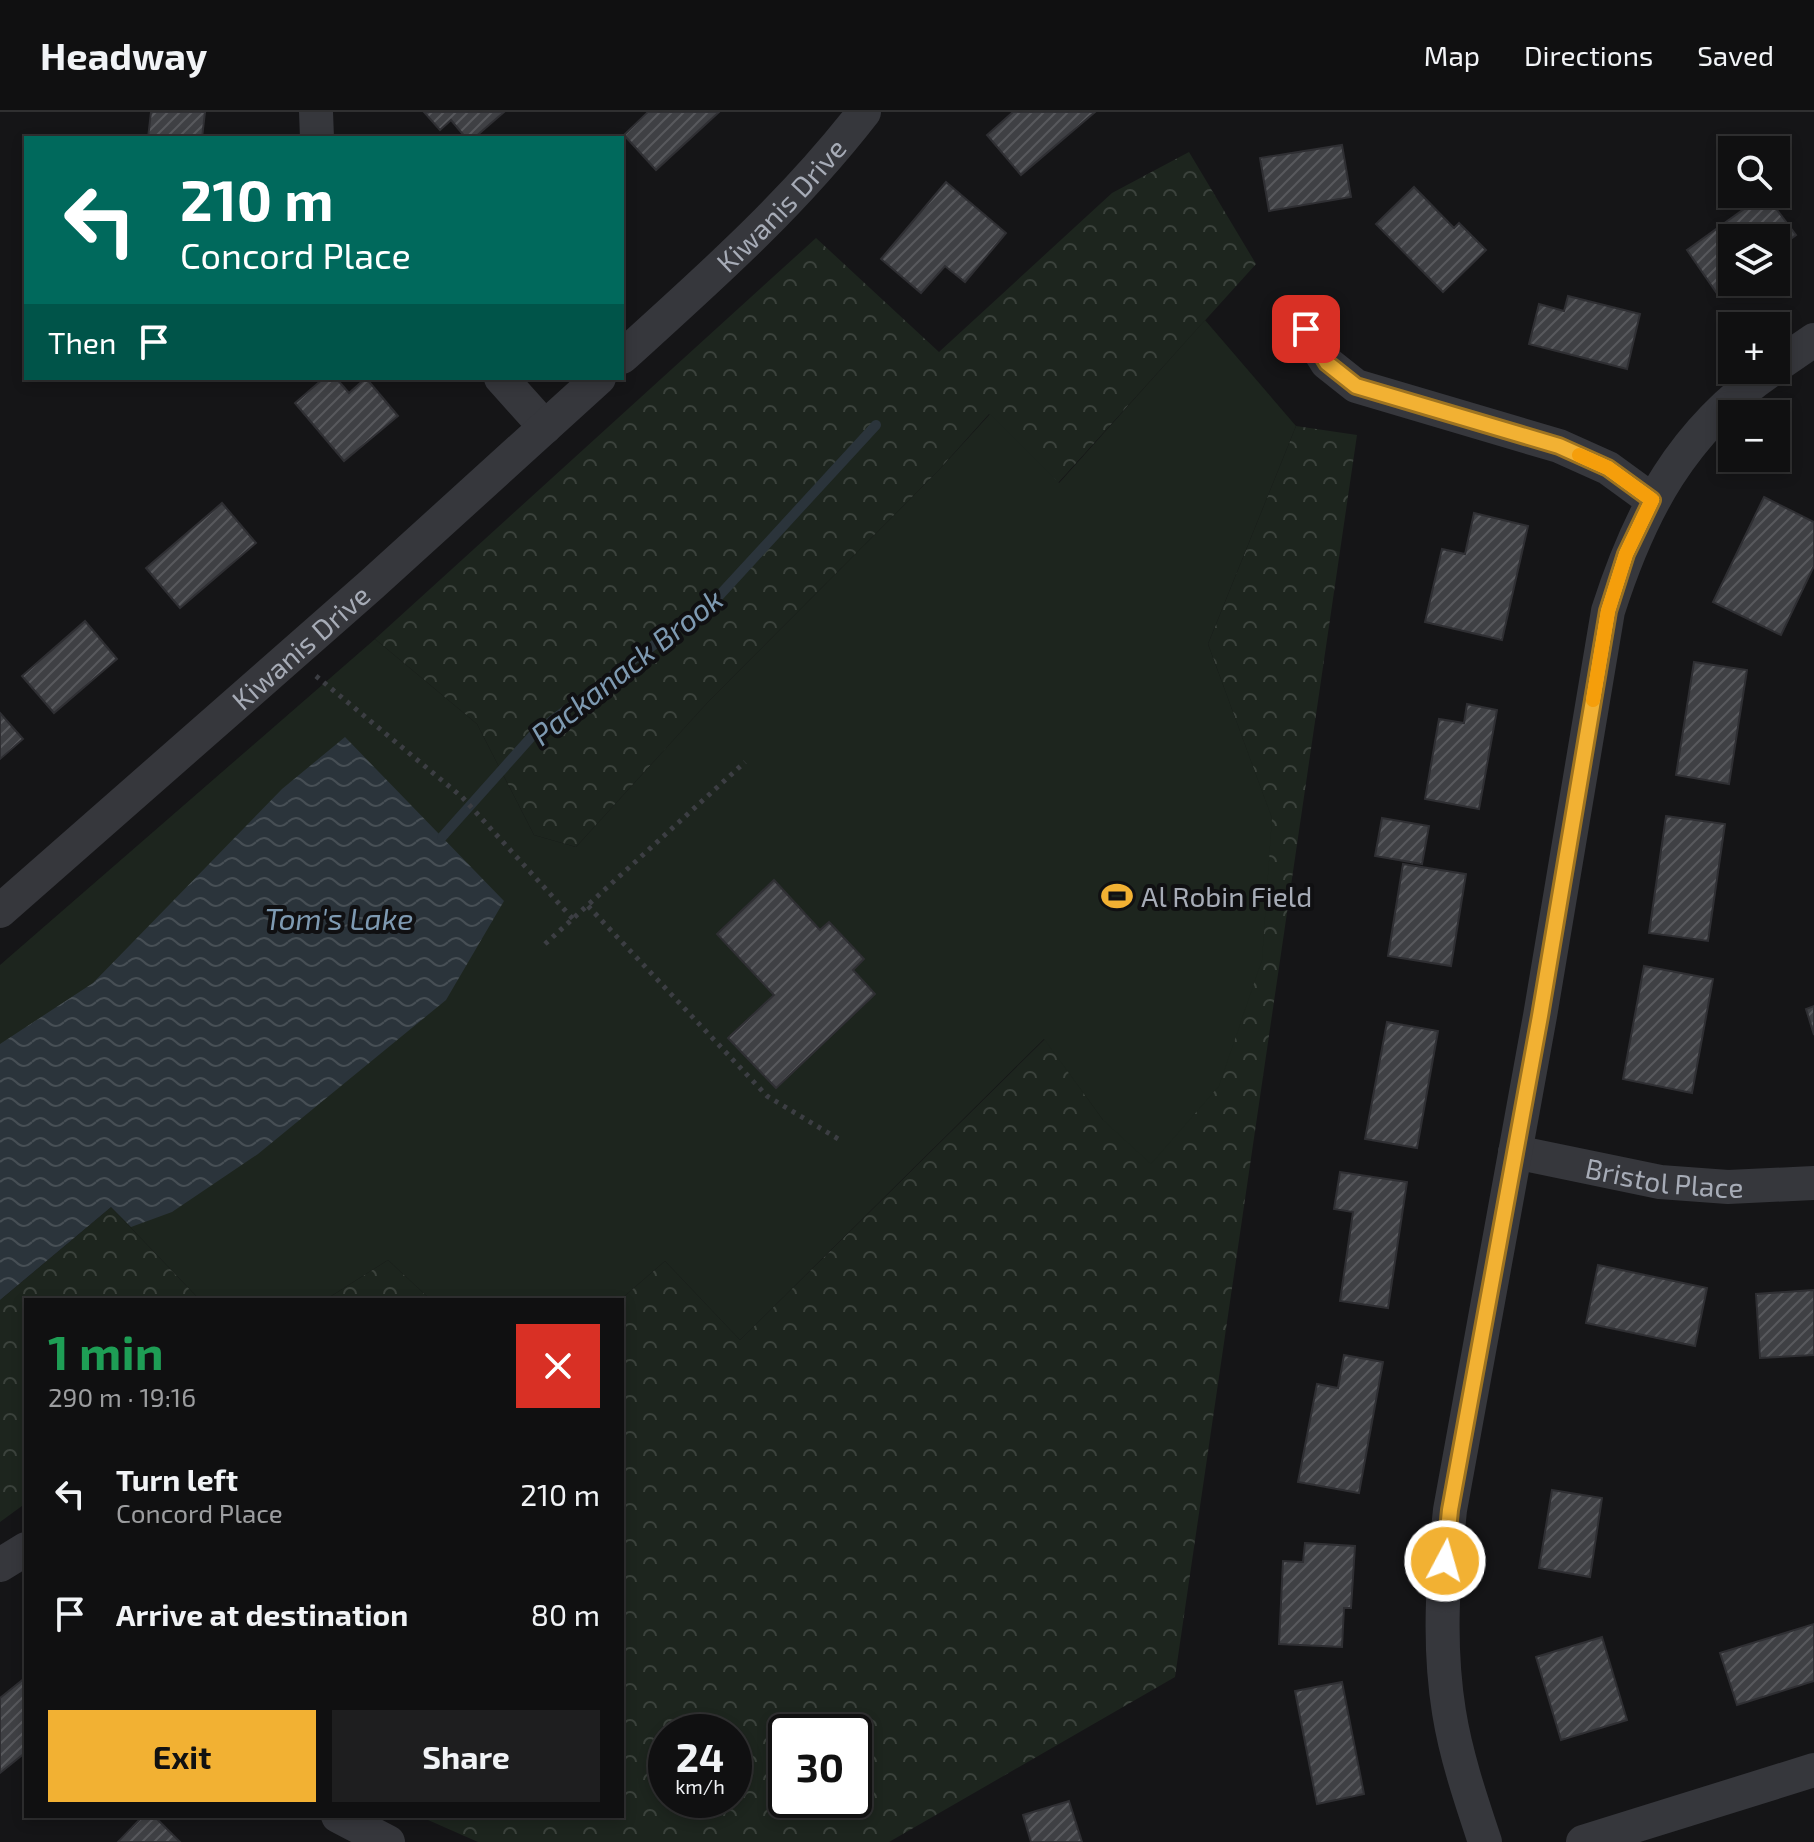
<!DOCTYPE html>
<meta charset="utf-8">
<style>
body{margin:0;font-family:"Exo 2",sans-serif;background:#1e1e1f;color:#f1f3f6;height:100vh;display:flex;flex-direction:column;font-size:30px;white-space:nowrap}
*{box-sizing:border-box;margin:0}
p{font-size:26px;color:#9c9d9f}
.icon{flex:none;width:44px;height:44px;fill:none;stroke:currentColor;stroke-width:2;stroke-linecap:round;stroke-linejoin:round}
.map{position:relative;flex:1;overflow:hidden}
.sheet{position:absolute;left:24px;top:1186px;width:600px;height:520px;display:flex;flex-direction:column;background:#101011;border-radius:0px;box-shadow:0 4px 12px #0003,0 0 0 2px #303031}
.sheet>*{flex:none}
.hud{position:absolute;left:24px;top:24px;width:600px;height:244px;border-radius:0px;box-shadow:0 4px 12px #0003,0 0 0 2px #303031;background:#00695c;color:#fff;overflow:hidden}
.tools{position:absolute;left:1718px;top:24px;display:grid;gap:16px}
.tools a{display:grid;place-items:center;width:72px;height:72px;border-radius:0px;background:#101011;box-shadow:0 4px 12px #0003,0 0 0 2px #303031;font-size:40px}
.speed{position:absolute;left:648px;top:1602px;display:flex;gap:16px;font-size:40px;font-weight:700;text-align:center}
.speed>*{display:grid;place-content:center;width:104px;height:104px;border-radius:50%;background:#101011;box-shadow:0 4px 12px #0003,0 0 0 2px #303031;line-height:1}
.speed small{font-size:20px;font-weight:400}
.speed .limit{border:4px solid #111;border-radius:12px;background:#fff;color:#111}
.pin{position:absolute;display:grid;place-items:center;width:68px;height:68px;color:#fff;margin:-34px;border-radius:16px;box-shadow:0 4px 12px #0006}
.me{position:absolute;width:88px;margin:-44px;rotate:6deg;stroke-linejoin:round;filter:drop-shadow(0 0 6px #0008)}
.turn{display:flex;align-items:center;gap:28px;height:168px;padding:0 24px;font-size:36px}
.turn .icon{width:104px;height:104px;stroke-width:2.5}
.turn b{display:block;font-size:56px;line-height:68px}
.then{display:flex;align-items:center;height:76px;padding:0 24px;background:#0003;gap:16px;font-size:30px}
.round{display:grid;place-items:center;flex:none;width:84px;height:84px;border-radius:0px;background:#1e1e1f}
.head{display:flex;align-items:center;justify-content:space-between;height:136px;padding:0 24px}
h1{font-size:48px;font-weight:700;line-height:60px;color:#1e9e55}
.action{display:flex;gap:16px;margin-top:auto;padding:16px 24px}
.action a{flex:1;height:92px;border-radius:0px;background:#f2b133;color:#111;font-size:32px;font-weight:700;line-height:92px;text-align:center}
.action a+a{background:#1e1e1f;color:#f1f3f6}
ul{padding:0;list-style:none}
li{display:flex;align-items:center;gap:24px;height:120px;padding:0 24px}
li div{flex:1}
li b{display:block;font-size:30px}
li em{font-style:normal}
header{display:flex;align-items:center;gap:48px;box-sizing:border-box;height:112px;padding:0 40px;background:#101011;border-bottom:2px solid #303031}
header strong{font-size:38px}
nav{display:flex;gap:44px;margin-inline-start:auto;font-size:28px}
.map>svg:first-child{display:block}
.forest{fill:url(#forest-crowns);fill-rule:evenodd}
.park{fill:#1d251e}
.water{fill:url(#water-waves)}
.lines{fill:none;stroke-linecap:round;stroke-linejoin:round}
.stream{stroke:#2b343b;stroke-width:10}
.building{fill:url(#building-hatch);stroke:#2f2f33;stroke-width:2}
.path{stroke:#3c3e43;stroke-width:5;stroke-dasharray:4 6;stroke-linecap:butt}
.minor{stroke:#36373c;stroke-width:34}
.route-casing{stroke:#9d7321;stroke-width:20}
.route{stroke:#f2b133;stroke-width:14}
.slow{stroke:#f59e0b;stroke-width:14}
.labels{text-anchor:middle;dominant-baseline:central;stroke-width:8;stroke-linejoin:round;paint-order:stroke}
.street-label{font-size:28px;fill:#a7acb7;stroke:#101012}
.poi-label{font-size:28px;fill:#a7acb7;stroke:#101012;text-anchor:start}
.water-label{font-size:30px;font-style:italic;fill:#7e9ab2;stroke:#101012}
</style>
<header>
<strong>Headway</strong>
<nav><a>Map</a><a>Directions</a><a>Saved</a></nav>
</header>
<div class="map">
<svg width="1814" height="1730" viewBox="0 0 1814 1730">
<defs>
<pattern id="forest-crowns" width="20" height="18" patternUnits="userSpaceOnUse" patternTransform="scale(2)"><rect width="20" height="18" fill="#1d251e"/><path d="M2 6a3 3 0 1 1 6 0M12 15a3 3 0 1 1 6 0" fill="none" stroke="#3b423c"/></pattern>
<pattern id="water-waves" width="16" height="10" patternUnits="userSpaceOnUse" patternTransform="scale(2)"><rect width="16" height="10" fill="#2b343b"/><path d="M0 5q4-4 8 0t8 0" fill="none" stroke="#474f55"/></pattern>
<pattern id="building-hatch" width="6" height="6" patternUnits="userSpaceOnUse" patternTransform="scale(2)"><rect width="6" height="6" fill="#3f4044"/><path d="M-1 1l2-2M0 6l6-6M5 7l2-2" fill="none" stroke="#58595d"/></pattern>
</defs>
<rect width="100%" height="100%" fill="#151517"/>
<g class="forest">
<polygon points="1189,40 1256,152 1058,371 989,302 938,359 708,590 576,735 534,723 477,612 375,527 816,126 939,240 1112,81"/>
<path d="M1296,314L1357,323L1175,1565L889,1730H478L419,1704H622V1188H620L665,1149L740,1228L1045,927L1103,1008L1272,707L1208,532ZM666,1620H734V1688H666ZM786,1620H854V1688H786Z"/>
<polygon points="111,1095 200,1188 26,1188 26,1391 0,1410 0,1188"/>
<polygon points="388,1148 431,1188 325,1188"/>
</g>
<polygon class="park" points="1205,208 1296,314 1208,532 1272,706 1262,848 1219,974 1151,1052 1103,1008 1044,927 740,1228 665,1149 620,1188 431,1188 388,1148 325,1188 200,1188 111,1095 0,1188 0,853 375,527 477,612 534,723 576,735 708,590 938,359 990,302 1059,371"/>
<polygon class="water" points="345,625 504,789 446,888 258,1042 172,1100 131,1115 111,1095 0,1188 0,932 93,871 282,677"/>
<g class="lines">
<polyline class="stream" points="442,725 534,622 717,486 876,313"/>
</g>
<g class="building">
<polygon points="151,0 205,0 202,26 148,26"/>
<polygon points="424,0 504,0 474,26 466,26 451,8 440,18"/>
<polygon points="648,0 719,0 656,58 624,23"/>
<polygon points="1013,0 1095,0 1021,63 987,23"/>
<polygon points="1342,33 1351,85 1269,99 1260,46"/>
<polygon points="946,70 1006,121 965,170 945,154 921,181 881,147"/>
<polygon points="1414,75 1454,116 1459,111 1486,138 1443,180 1376,112"/>
<polygon points="1765,82 1796,123 1776,138 1776,126 1732,126 1732,169 1716,180 1687,138"/>
<polygon points="1568,184 1640,202 1627,257 1529,232 1539,192 1564,199"/>
<polygon points="324,266 336,266 349,281 366,266 398,304 344,349 295,291"/>
<polygon points="1764,385 1814,410 1814,454 1781,523 1713,490"/>
<polygon points="222,391 256,431 180,496 146,456"/>
<polygon points="1474,401 1528,414 1502,528 1425,510 1442,437 1465,442"/>
<polygon points="85,509 117,547 54,601 22,564"/>
<polygon points="1694,550 1747,558 1729,672 1676,663"/>
<polygon points="1467,592 1497,598 1479,697 1425,687 1439,607 1464,611"/>
<polygon points="0,601 23,627 0,647"/>
<polygon points="1666,704 1725,712 1708,829 1649,821"/>
<polygon points="1382,706 1429,714 1422,752 1375,744"/>
<polygon points="1403,752 1466,762 1451,854 1388,844"/>
<polygon points="774,768 820,818 829,810 864,847 853,858 875,882 776,976 728,926 774,883 717,822"/>
<polygon points="1644,854 1713,867 1692,981 1623,967"/>
<polygon points="1814,894 1814,923 1806,897"/>
<polygon points="1387,910 1438,919 1417,1036 1365,1027"/>
<polygon points="1340,1060 1407,1070 1388,1196 1340,1189 1353,1100 1334,1097"/>
<polygon points="1598,1153 1707,1176 1695,1234 1586,1211"/>
<polygon points="1814,1178 1814,1243 1760,1246 1756,1182"/>
<polygon points="1344,1243 1383,1250 1359,1381 1298,1370 1317,1272 1338,1276"/>
<polygon points="1552,1378 1602,1386 1590,1465 1539,1456"/>
<polygon points="1305,1431 1355,1434 1351,1496 1344,1496 1342,1535 1279,1532 1283,1449 1303,1450"/>
<polygon points="1814,1512 1814,1569 1737,1593 1720,1541"/>
<polygon points="1602,1525 1627,1608 1561,1628 1536,1545"/>
<polygon points="26,1565 26,1640 0,1661 0,1586"/>
<polygon points="1342,1570 1364,1682 1317,1692 1295,1579"/>
<polygon points="1069,1689 1082,1730 1031,1730 1023,1703"/>
<polygon points="143,1704 154,1704 180,1730 118,1730"/>
</g>
<g class="lines">
<g class="path">
<polyline points="316,564 462,685 573,807"/>
<polyline points="588,794 767,984 840,1028"/>
<polyline points="545,832 745,650"/>
</g>
<g class="minor">
<polyline points="316,0 317,26"/>
<polyline points="1306,217 1327,251 1356,274 1559,334 1608,356 1652,388"/>
<path id="s1" d="M622,245C708,167 792,93 864,0"/>
<polyline points="1776,254 1814,228"/>
<polyline points="501,266 545,315"/>
<path id="s2" d="M0,799L371,473L599,266"/>
<path id="s3" d="M1515,1040L1660,1070L1728,1075L1814,1071"/>
<polyline points="0,1453 26,1437"/>
<polyline points="338,1704 388,1730"/>
<path d="M1485,1730C1471,1688 1456,1644 1449,1600C1438,1532 1443,1466 1450,1398L1540,904L1608,499C1640,399 1682,319 1771,258"/>
<polyline points="1583,1730 1814,1658"/>
</g>
</g>
<g class="lines">
<defs>
<polyline id="route" points="1306,217 1327,251 1356,274 1559,334 1608,356 1652,388 1626,442 1608,499 1540,904 1450,1398 1445,1449"/>
</defs>
<use href="#route" class="route-casing"/>
<use href="#route" class="route"/>
<polyline class="slow" points="1579,343 1608,356 1652,388 1626,442 1608,499 1593,588"/>
</g>
<defs>
<symbol id="stadium-bare" viewBox="-9 -9 18 18"><path d="M0-5a6.5 5 0 1 0 0 10a6.5 5 0 1 0 0-10ZM-3.5-1.8h7v3.6h-7Z" fill="#f2b133" stroke="#101012" stroke-width="2.5" paint-order="stroke"/></symbol>
</defs>
<g fill-rule="evenodd">
<use href="#stadium-bare" x="1095" y="762" width="44" height="44"/>
</g>
<g class="labels">
<g class="street-label">
<text stroke="none"><textPath href="#s1" startOffset="220">Kiwanis Drive</textPath></text>
<text stroke="none"><textPath href="#s2" startOffset="400">Kiwanis Drive</textPath></text>
<text stroke="none"><textPath href="#s3" startOffset="152">Bristol Place</textPath></text>
</g>
<g class="poi-label">
<text x="1141" y="784">Al Robin Field</text>
</g>
<g class="water-label">
<text transform="translate(626 554) rotate(-38)">Packanack Brook</text>
<text x="339" y="806">Tom's Lake</text>
</g>
</g>
</svg>
<div class="tools">
<a><svg class="icon" aria-label="search" viewBox="0 0 24 24"><circle cx="10" cy="10" r="6"/><path d="M15 15l6 6"/></svg></a>
<a><svg class="icon" aria-label="layers" viewBox="0 0 24 24"><path d="M12 4l9 5-9 5-9-5zM3 14l9 5 9-5"/></svg></a>
<a>+</a>
<a>−</a>
</div>
<div class="speed"><div>24<small>km/h</small></div><div class="limit">30</div></div>
<div class="pin" style="left:1306px;top:217px;background:#d93025"><svg class="icon" aria-label="arrive" viewBox="0 0 24 24"><path d="M6 21V4h12l-3 4 3 4H6"/></svg></div>
<svg class="me" style="left:1445px;top:1449px" viewBox="-20 -20 40 40"><circle r="17" fill="#f2b133" stroke="#fff" stroke-width="3"/><path d="M0-11L8 9 0 5-8 9z" fill="#fff"/></svg>
<div class="hud">
<div class="turn"><svg class="icon" aria-label="left" viewBox="0 0 24 24"><path d="M17 20v-9H6M10 6l-5 5 5 5"/></svg><div><b>210 m</b>Concord Place</div></div>
<div class="then">Then<svg class="icon" aria-label="arrive" viewBox="0 0 24 24"><path d="M6 21V4h12l-3 4 3 4H6"/></svg></div>
</div>
<section class="sheet">
<div class="head"><div><h1>1 min</h1><p>290 m · 19:16</p></div><a class="round" style="background:#d93025;color:#fff"><svg class="icon" aria-label="close" viewBox="0 0 24 24"><path d="M6 6l12 12M18 6L6 18"/></svg></a></div>
<ul>
<li><svg class="icon" aria-label="left" viewBox="0 0 24 24"><path d="M17 20v-9H6M10 6l-5 5 5 5"/></svg><div><b>Turn left</b><p>Concord Place</p></div><em>210 m</em></li>
<li><svg class="icon" aria-label="arrive" viewBox="0 0 24 24"><path d="M6 21V4h12l-3 4 3 4H6"/></svg><div><b>Arrive at destination</b></div><em>80 m</em></li>
</ul>
<div class="action"><a>Exit</a><a>Share</a></div>
</section>
</div>
